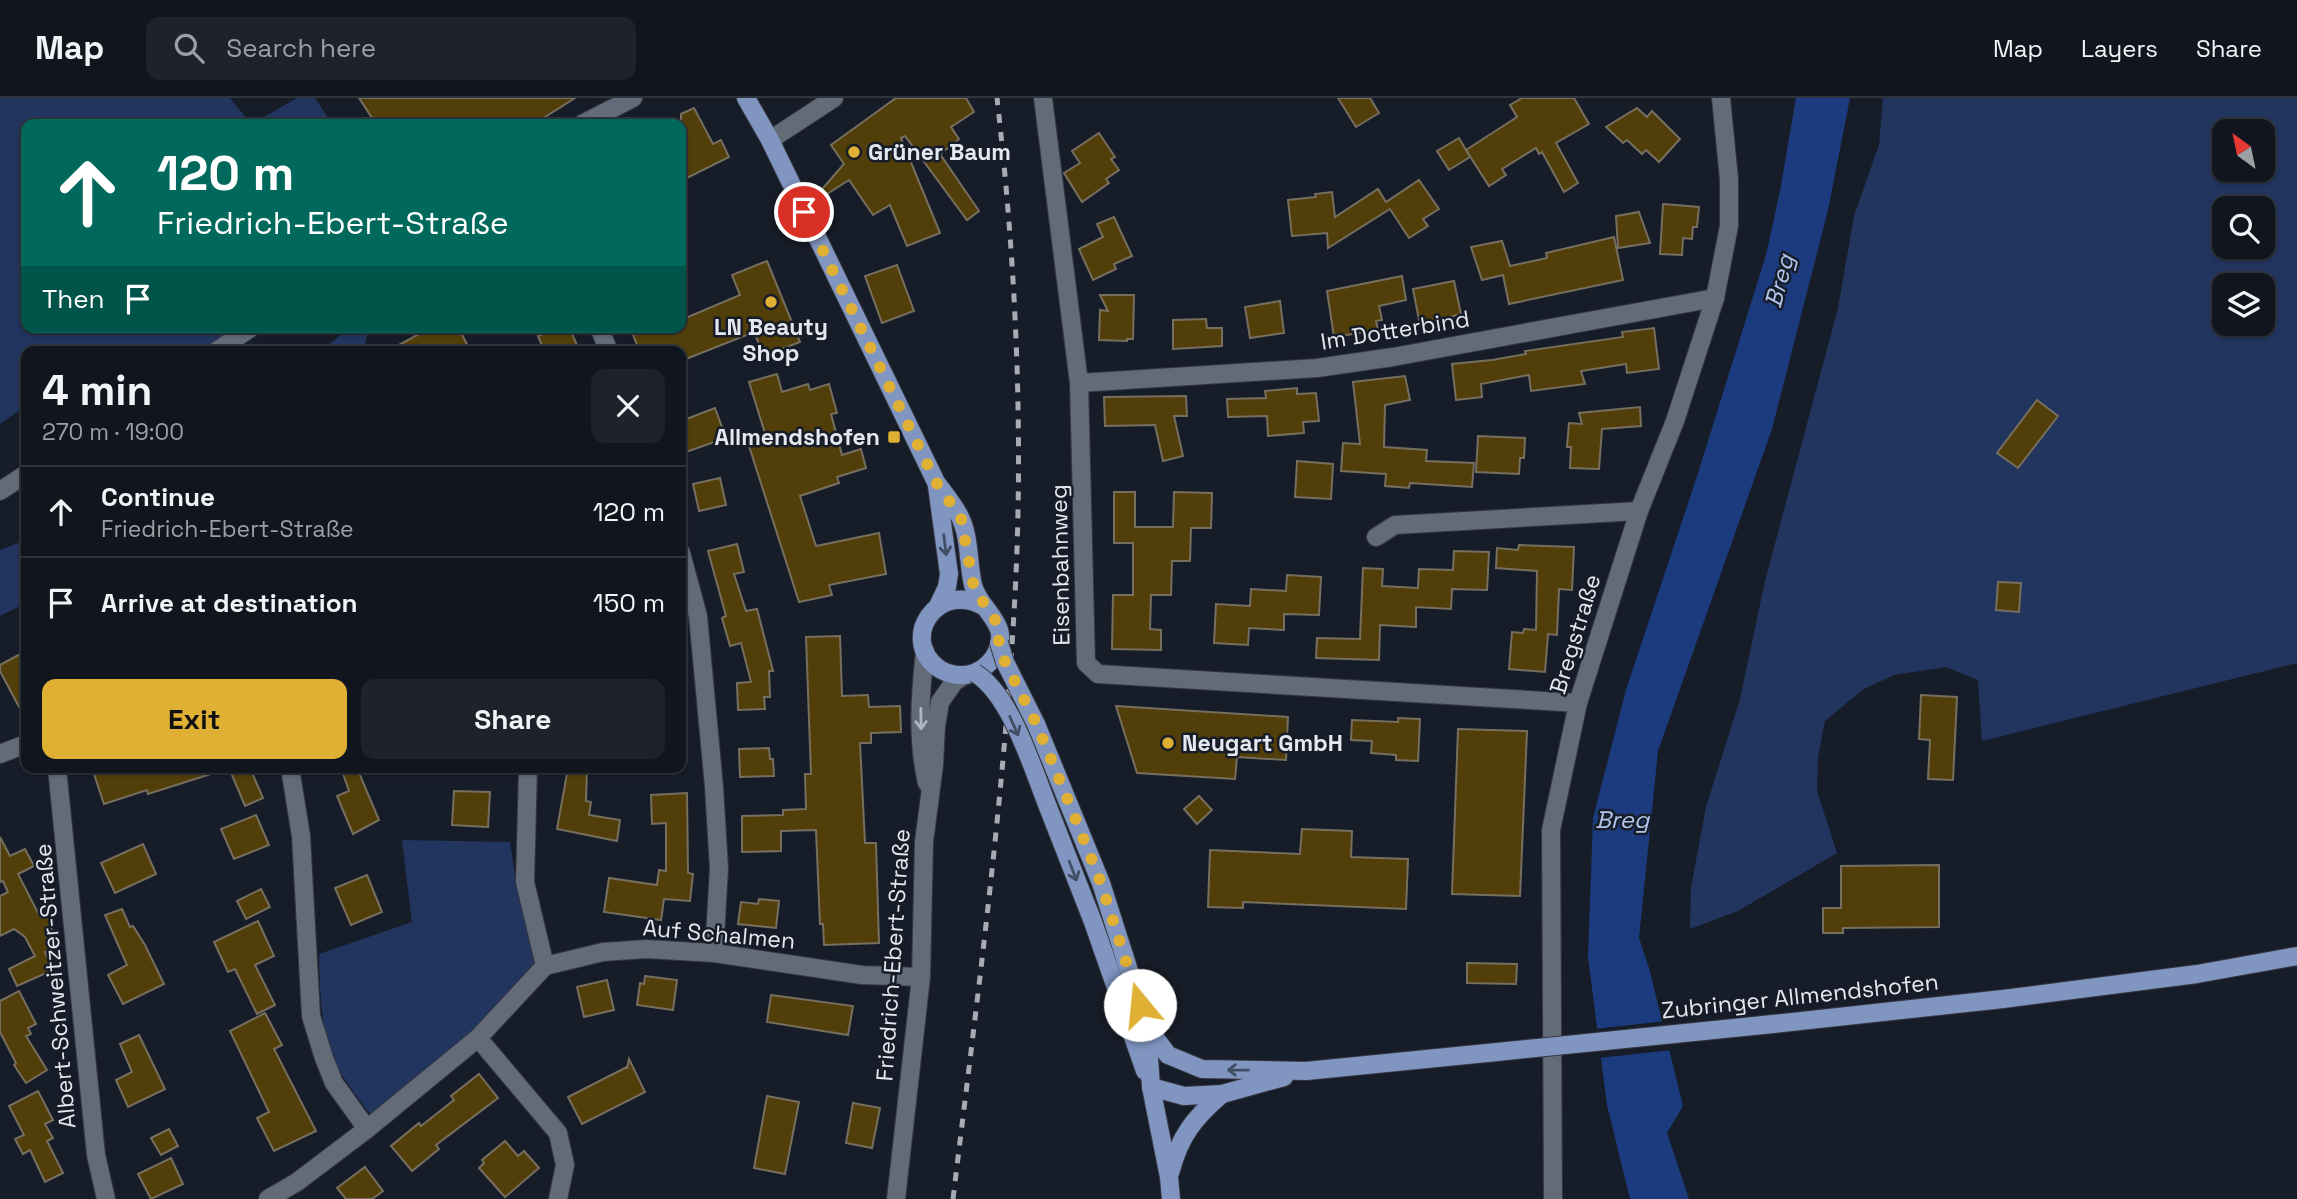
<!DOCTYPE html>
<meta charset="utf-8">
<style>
body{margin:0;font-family:"Space Grotesk",sans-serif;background:#1e232b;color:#f1f3f6;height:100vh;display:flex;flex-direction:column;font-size:26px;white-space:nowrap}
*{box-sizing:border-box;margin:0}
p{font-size:23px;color:#9c9fa4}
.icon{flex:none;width:38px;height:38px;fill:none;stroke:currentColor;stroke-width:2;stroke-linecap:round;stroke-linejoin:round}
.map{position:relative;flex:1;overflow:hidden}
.details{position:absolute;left:21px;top:248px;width:665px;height:427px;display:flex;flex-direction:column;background:#11161e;border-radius:14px;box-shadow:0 2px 5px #0004,0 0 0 2px #30353c}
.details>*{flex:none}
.guide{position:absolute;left:21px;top:21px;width:665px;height:214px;border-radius:14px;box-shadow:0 2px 5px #0004,0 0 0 2px #30353c;background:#00695c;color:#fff;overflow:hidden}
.needle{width:46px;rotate:327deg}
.fabs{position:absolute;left:2212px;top:21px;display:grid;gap:14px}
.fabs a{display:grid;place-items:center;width:63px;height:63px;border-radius:14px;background:#11161e;box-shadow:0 2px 5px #0004,0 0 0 2px #30353c;font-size:35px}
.pin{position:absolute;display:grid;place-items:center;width:60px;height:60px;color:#fff;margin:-30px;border:4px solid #fff;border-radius:50%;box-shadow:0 2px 7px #0007}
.me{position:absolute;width:77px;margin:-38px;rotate:343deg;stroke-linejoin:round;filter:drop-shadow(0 0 5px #0008)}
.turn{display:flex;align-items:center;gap:24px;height:147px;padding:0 21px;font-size:32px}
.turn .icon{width:91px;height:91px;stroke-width:2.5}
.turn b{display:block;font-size:49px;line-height:60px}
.then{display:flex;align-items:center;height:66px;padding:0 21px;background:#0003;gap:14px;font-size:26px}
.round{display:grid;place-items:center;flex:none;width:74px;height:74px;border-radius:14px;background:#1e232b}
.headline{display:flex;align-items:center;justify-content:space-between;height:119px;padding:0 21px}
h1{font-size:42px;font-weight:700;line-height:52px}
.cta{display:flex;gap:14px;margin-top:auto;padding:14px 21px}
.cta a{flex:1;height:80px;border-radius:14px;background:#e0b034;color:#111;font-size:28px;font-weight:700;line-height:80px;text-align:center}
.cta a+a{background:#1e232b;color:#f1f3f6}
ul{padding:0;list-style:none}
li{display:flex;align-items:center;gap:21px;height:91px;padding:0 21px;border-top:2px solid #30353c}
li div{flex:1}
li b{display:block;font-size:26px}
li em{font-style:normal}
header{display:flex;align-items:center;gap:42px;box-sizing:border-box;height:98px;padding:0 35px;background:#11161e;border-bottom:2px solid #30353c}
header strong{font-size:33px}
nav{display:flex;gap:38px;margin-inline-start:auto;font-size:24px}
.search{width:490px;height:63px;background:#1e232b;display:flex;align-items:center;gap:18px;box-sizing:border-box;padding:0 24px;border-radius:14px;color:#9c9fa4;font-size:26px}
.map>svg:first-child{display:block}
.green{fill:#22355f;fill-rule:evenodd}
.water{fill:#1c3b7e}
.pier{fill:#171d28}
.building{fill:#523e08;stroke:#766f60;stroke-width:2}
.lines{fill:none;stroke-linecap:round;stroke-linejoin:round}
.minor-casing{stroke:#353842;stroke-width:20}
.major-casing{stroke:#353842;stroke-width:20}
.minor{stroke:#636a78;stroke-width:18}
.major{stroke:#8096c1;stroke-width:18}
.rail{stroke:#a6abb4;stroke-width:5;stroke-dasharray:9 9;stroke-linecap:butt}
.major-bridge-casing{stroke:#353842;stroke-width:20;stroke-linecap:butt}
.major-bridge{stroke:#8096c1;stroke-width:18}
.oneway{stroke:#414d65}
.oneway2{stroke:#b0b6c1}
.route{stroke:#e0b034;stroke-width:12;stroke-dasharray:0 21.6}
.poi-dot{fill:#e0b034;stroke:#171d28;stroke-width:2.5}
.labels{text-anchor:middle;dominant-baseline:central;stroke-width:5;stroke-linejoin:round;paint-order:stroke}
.poi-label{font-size:23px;font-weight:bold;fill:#e4e8f1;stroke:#171d28;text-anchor:start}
.street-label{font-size:23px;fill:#e4e8f1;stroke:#171d28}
.water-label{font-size:24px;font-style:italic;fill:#b1c5ec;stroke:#171d28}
</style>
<header>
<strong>Map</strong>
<div class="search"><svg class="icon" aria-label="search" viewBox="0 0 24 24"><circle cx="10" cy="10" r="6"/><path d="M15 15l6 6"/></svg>Search here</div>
<nav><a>Map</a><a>Layers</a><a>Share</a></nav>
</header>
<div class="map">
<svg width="2297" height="1101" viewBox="0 0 2297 1101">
<rect width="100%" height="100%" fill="#171d28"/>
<g class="green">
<polygon points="0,0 230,0 251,26 26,26 26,229 243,229 206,254 26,254 26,308 0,326"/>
<polygon points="297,0 315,0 332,26 252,26"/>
<path d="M1883,0H2297V565L1982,643L1978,582L1946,569L1894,577L1862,592L1825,623L1818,659L1817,693L1837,755L1738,813L1690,831L1691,789L1706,709L1740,601L1765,483L1838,210L1854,118L1879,47ZM2224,33H2263V72H2224ZM2224,110H2263V149H2224ZM2224,187H2263V226H2224Z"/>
<polygon points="350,229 373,229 368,233 363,254 320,254"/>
<polygon points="26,442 26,505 0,518 0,452"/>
<path d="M402,742L510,744L517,791L535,868L473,934L371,1017C361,1004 351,991 342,977C320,941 320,897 319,856L412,824Z"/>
</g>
<polygon class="water" points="1796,0 1850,0 1828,112 1772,331 1658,653 1639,840 1649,870 1683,1008 1667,1035 1689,1101 1630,1101 1607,1007 1588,859 1593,720 1626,592 1698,375 1766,157 1780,93"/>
<polygon class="pier" points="1666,923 1673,952 1598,960 1594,931"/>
<g class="building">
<polygon points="359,0 575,0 534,26 376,26"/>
<polygon points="896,0 966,0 974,14 951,29 959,41 940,56 979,113 967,122 905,38 901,40 940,135 907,148 890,107 873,117 849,82 819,101 816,98 844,66 831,47"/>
<polygon points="1338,0 1370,0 1379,15 1356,29"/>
<polygon points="1522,0 1574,0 1589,26 1556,45 1578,85 1564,94 1542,54 1539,56 1536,50 1502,71 1506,77 1489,88 1466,52 1517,19 1510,7"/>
<polygon points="694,10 713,46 721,42 729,59 681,83 681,16"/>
<polygon points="1637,10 1647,19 1652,13 1680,41 1659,64 1646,52 1642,56 1627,42 1623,45 1606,29"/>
<polygon points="1099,35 1115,59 1111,61 1119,72 1106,81 1109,85 1082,104 1064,75 1080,65 1072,53"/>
<polygon points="1459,40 1470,59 1449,72 1437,53"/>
<polygon points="1419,82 1439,111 1423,121 1428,128 1409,140 1390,111 1328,150 1327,135 1292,138 1288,102 1316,99 1315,96 1332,94 1335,119 1378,91 1386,104"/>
<polygon points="1663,106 1699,109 1697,129 1693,129 1692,141 1683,140 1682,157 1660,156"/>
<polygon points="1639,114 1650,145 1618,150 1616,118"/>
<polygon points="1114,119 1132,158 1114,166 1116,171 1093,182 1079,151 1103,139 1097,126"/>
<polygon points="1614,139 1623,182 1509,206 1503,177 1482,182 1471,149 1502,143 1510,168 1547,160 1546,155"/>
<polygon points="767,163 800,244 764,258 754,234 681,263 681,254 651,254 649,248 639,252 630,229 681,229 681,222 740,197 732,177"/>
<polygon points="897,167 914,213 882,225 865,178"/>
<polygon points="1402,178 1406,202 1379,208 1382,222 1376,223 1378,232 1334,239 1327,193"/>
<polygon points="1454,183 1461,216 1420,227 1413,191"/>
<polygon points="1100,197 1134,197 1133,241 1127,241 1127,243 1099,242 1100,212 1108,213"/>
<polygon points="1280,203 1284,235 1250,240 1245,209"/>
<polygon points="1206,221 1207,230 1222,230 1222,248 1173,251 1173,222"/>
<polygon points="432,229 458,229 471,254 386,254"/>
<polygon points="559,229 569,229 580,254 545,254 538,238"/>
<polygon points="1654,230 1659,271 1627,275 1626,266 1581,273 1585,286 1531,293 1529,277 1481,286 1482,299 1456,302 1452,266 1492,262 1526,256 1525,253 1623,239 1622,234"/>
<polygon points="777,276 782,294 808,286 810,292 829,286 837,315 831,316 842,357 861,351 866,370 837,379 839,385 800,398 816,448 879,435 886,476 829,487 832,497 799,504 749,348 768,345 749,284"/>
<polygon points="1405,278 1410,302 1385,307 1384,349 1427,352 1426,363 1474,365 1472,389 1410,385 1409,390 1385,388 1386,376 1341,373 1343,345 1360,346 1353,284"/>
<polygon points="1297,290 1297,296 1316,295 1319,323 1303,324 1304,335 1268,338 1267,318 1228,319 1227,301 1266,300 1265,293"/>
<polygon points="1186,298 1187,318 1174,318 1183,358 1163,363 1155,327 1105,328 1104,299"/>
<polygon points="2037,302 2058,318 2018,370 1997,355"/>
<polygon points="1640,309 1641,328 1602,331 1599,371 1570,370 1571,349 1567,349 1569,325 1582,326 1579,315"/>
<polygon points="715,310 726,340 686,354 681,339 681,323"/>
<polygon points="1478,338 1525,340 1524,360 1520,360 1519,376 1476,374"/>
<polygon points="1297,363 1333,366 1331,401 1295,399"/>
<polygon points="720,380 726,407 699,413 693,386"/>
<polygon points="1114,394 1135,394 1135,429 1173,429 1174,394 1212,395 1211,430 1191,430 1190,463 1172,463 1171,497 1151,497 1150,531 1161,532 1161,552 1112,551 1113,497 1133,497 1133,445 1114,445"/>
<polygon points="737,446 744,474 734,476 746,513 757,511 773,573 769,573 770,599 764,599 765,611 738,612 737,585 751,584 741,545 730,548 722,520 726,518 708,453"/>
<polygon points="1519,447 1574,449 1572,492 1559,491 1557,537 1548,536 1545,574 1509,571 1512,534 1523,535 1524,531 1536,532 1537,473 1496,470 1497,450 1518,452"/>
<polygon points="1454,453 1489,454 1487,492 1452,491 1451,511 1416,509 1416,529 1380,527 1379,562 1316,560 1317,540 1360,541 1363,470 1383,471 1382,488 1418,490 1419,471 1453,472"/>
<polygon points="1287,477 1321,479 1319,517 1284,516 1284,532 1249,530 1248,547 1214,545 1216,506 1250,508 1251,491 1286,493"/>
<polygon points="1998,484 2021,485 2019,514 1996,512"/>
<polygon points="840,538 842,598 868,597 869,609 900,608 901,634 871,635 871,645 860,645 865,745 876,745 879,845 824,847 823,826 820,826 816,732 781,733 781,753 742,754 742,718 783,717 783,712 806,711 805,676 811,676 806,539"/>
<polygon points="26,553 26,622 0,573 0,567"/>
<polygon points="1921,597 1957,599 1953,682 1928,681 1930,642 1919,641"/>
<polygon points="1116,608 1288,619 1286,662 1237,659 1235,681 1137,675"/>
<polygon points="1398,620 1420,621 1418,663 1396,662 1396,657 1371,655 1372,643 1351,642 1352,622 1398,624"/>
<polygon points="1458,631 1527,633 1520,798 1452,796"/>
<polygon points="769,650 770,661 773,661 774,678 740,679 739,651"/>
<polygon points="92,670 216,670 217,674 148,696 147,692 104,706"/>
<polygon points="229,670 250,670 263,700 245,708"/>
<polygon points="341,670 357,670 379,722 353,736 337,698 349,693"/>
<polygon points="568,670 587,670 586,703 591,704 589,717 620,722 617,743 557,731"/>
<polygon points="454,693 490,694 488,729 452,727"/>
<polygon points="687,695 688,775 693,776 690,803 664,801 661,822 604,814 609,780 657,787 659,772 666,773 666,725 652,726 651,697"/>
<polygon points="1199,698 1212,712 1197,726 1184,711"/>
<polygon points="256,717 269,747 234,761 221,731"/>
<polygon points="1302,731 1352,733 1351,759 1408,761 1406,811 1243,804 1243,810 1208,809 1210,752 1300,756"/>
<polygon points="0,739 10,758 25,751 34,768 18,776 38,815 51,814 52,849 45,854 53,872 17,888 9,871 35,858 25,839 14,831 0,838 0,798 8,794 3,783 0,784"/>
<polygon points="143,746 156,776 115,795 101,765"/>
<polygon points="1939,767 1939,829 1843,830 1843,835 1823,835 1823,810 1841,810 1841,768"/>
<polygon points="367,777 382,814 351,827 335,790"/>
<polygon points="261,791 270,809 246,821 237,803"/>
<polygon points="759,801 779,803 776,830 738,826 741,804 758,806"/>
<polygon points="122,811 130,829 133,828 145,847 164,886 123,906 108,877 127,867 105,817"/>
<polygon points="258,823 274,858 255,867 275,907 257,916 235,871 228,874 214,844"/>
<polygon points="1467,865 1517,866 1516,886 1467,885"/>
<polygon points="645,878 677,882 673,912 637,907 640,885 644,886"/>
<polygon points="607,882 614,912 584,919 577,889"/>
<polygon points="19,893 36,926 28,930 31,936 26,938 47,972 26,985 14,967 16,965 0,934 0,903"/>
<polygon points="771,897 853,908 848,937 767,924"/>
<polygon points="265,915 282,947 274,951 316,1033 274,1053 257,1020 269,1014 230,933"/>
<polygon points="139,937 165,991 128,1009 116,982 132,974 120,946"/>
<polygon points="629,961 645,994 582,1026 568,999 627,969 627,971"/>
<polygon points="479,976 498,1000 436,1047 439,1051 412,1073 391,1048 419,1025 421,1028 454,1002 451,998"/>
<polygon points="38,993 53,1022 45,1026 53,1040 47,1043 63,1075 45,1084 30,1052 23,1056 15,1041 24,1037 9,1008"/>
<polygon points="767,998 799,1004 785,1076 754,1070"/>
<polygon points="853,1005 880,1010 872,1050 846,1045"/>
<polygon points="169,1031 178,1048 161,1057 151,1040"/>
<polygon points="505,1043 518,1058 524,1053 539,1070 505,1099 479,1070 484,1065 482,1062"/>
<polygon points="171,1060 183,1086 151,1101 138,1076"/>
<polygon points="365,1069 383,1093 372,1101 346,1101 337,1090"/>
</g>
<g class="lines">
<defs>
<g id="minor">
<polyline points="1043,0 1079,285 1086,565 1098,576 1578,605"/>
<polyline points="582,26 633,0"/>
<polyline points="770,42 834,0"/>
<polyline points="599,229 609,254"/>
<polyline points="215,254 252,229"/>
<polyline points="1079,285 1317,270 1393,259 1715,200"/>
<polyline points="0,393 26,376"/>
<polyline points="1376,439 1395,427 1639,413"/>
<polyline points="681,455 698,518 714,689 719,770 714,855"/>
<path d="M925,553C920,597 917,642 927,685"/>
<polyline points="0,656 26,646"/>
<polyline points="57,670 96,1057 106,1101"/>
<polyline points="290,670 301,738 311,918 324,960 334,985 367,1031"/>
<polyline points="528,670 525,784 545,868"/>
<polyline points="478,940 558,1035 565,1067 558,1101"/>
<polyline points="268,1101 297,1084 367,1031 478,940 545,868 603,854 646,851 714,855 862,877 921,879"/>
<polyline points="896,1101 921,879 924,744 934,667 936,628 940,604 954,584 965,577"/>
<polyline points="1553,1101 1551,732 1578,605 1639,413 1675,323 1715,200 1729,128 1729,81 1721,0"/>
</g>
<g id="major">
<path d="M746,0L770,42L936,384C944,395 954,407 960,419C970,439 968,466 973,487C980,514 1014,526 994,559C989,566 982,572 974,575C962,579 948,577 938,570C898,540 939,481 985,509"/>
<polyline points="937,388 949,476 947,489 938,508"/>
<polyline points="1036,626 1101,785 1147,929 1151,989 1169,1079 1171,1101"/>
<polyline points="1048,709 1093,824 1145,973"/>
<polyline points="1773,926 2003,901 2197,876 2297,858"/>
<polyline points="1147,929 1168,957 1202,971 1306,973 1497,954"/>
<polyline points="1151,989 1184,998 1222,996 1284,979"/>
<path d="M1170,1075C1180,1038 1193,1021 1222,996"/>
</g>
</defs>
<use href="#minor" class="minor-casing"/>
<use href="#major" class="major-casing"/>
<use href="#minor" class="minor"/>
<use href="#major" class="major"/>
<path class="rail" d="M953,1101C978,894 1006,686 1016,477C1023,318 1015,158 997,0"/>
<defs>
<g id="major-bridge">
<polyline points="999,545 1005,564 1036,626"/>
<path d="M975,575C1011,597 1032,669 1048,709"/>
<polyline points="1497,954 1773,926"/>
</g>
</defs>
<use href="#major-bridge" class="major-bridge-casing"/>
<use href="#major-bridge" class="major-bridge"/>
</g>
<defs><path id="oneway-shaft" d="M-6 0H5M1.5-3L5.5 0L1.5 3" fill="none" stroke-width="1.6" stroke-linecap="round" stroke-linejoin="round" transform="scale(1.75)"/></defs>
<g class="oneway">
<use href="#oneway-shaft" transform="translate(945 447) rotate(83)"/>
<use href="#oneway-shaft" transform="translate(1014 628) rotate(66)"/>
<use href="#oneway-shaft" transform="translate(1073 773) rotate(69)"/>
<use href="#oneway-shaft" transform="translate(1238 972) rotate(-179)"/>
</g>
<use class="oneway2" href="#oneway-shaft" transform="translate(921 621) rotate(89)"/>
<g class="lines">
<polyline class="route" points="804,114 936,384 961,420 974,490 997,525 999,545 1005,564 1036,625 1072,712 1101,785 1140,907"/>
</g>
<g class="poi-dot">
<circle cx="854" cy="54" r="7"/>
<circle cx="771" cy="204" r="7"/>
<rect x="887" y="332" width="14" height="14" rx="3.5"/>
<circle cx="1168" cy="645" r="7"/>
</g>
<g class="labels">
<g class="poi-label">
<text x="868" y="54">Grüner Baum</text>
<text x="771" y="229" text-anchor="middle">LN Beauty<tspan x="771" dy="26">Shop</tspan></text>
<text x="880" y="339" text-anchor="end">Allmendshofen</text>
<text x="1182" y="645">Neugart GmbH</text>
</g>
<g class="street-label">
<text transform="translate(1395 232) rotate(-9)">Im Dotterbind</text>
<text transform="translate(1060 467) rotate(-91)">Eisenbahnweg</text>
<text transform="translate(1575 536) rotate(-73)">Bregstraße</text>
<text transform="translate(719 836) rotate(5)">Auf Schalmen</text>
<text transform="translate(893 857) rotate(-86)">Friedrich-Ebert-Straße</text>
<text transform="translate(55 888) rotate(-95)">Albert-Schweitzer-Straße</text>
<text transform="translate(1800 898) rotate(-6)">Zubringer Allmendshofen</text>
</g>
<g class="water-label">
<text transform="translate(1779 183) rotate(-75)">Breg</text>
<text x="1622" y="721">Breg</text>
</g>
</g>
</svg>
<div class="fabs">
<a><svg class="needle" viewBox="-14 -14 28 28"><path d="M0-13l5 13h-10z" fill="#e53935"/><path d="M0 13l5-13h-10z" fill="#9c9fa4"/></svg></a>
<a><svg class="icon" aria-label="search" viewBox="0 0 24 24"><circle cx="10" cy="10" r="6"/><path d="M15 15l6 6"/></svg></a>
<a><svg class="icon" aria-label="layers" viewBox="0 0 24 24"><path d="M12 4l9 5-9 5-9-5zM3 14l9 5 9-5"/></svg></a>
</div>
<div class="pin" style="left:804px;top:114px;background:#d93025"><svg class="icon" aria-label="arrive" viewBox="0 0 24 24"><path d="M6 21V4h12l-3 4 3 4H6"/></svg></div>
<svg class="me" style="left:1140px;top:907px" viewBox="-20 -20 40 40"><circle r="19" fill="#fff"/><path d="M0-13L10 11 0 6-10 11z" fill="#e0b034"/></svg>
<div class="guide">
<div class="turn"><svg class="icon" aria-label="ahead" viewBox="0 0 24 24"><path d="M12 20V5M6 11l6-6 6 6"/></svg><div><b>120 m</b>Friedrich-Ebert-Straße</div></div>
<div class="then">Then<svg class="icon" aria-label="arrive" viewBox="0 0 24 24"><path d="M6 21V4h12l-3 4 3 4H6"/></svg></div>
</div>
<section class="details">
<div class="headline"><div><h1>4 min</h1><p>270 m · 19:00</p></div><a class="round"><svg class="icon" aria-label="close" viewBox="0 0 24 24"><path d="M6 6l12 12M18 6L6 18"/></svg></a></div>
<ul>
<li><svg class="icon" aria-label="ahead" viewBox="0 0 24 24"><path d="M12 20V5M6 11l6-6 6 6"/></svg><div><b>Continue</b><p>Friedrich-Ebert-Straße</p></div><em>120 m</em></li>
<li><svg class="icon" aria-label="arrive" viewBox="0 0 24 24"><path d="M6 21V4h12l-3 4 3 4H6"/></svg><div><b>Arrive at destination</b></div><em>150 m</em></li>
</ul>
<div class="cta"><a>Exit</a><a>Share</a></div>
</section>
</div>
